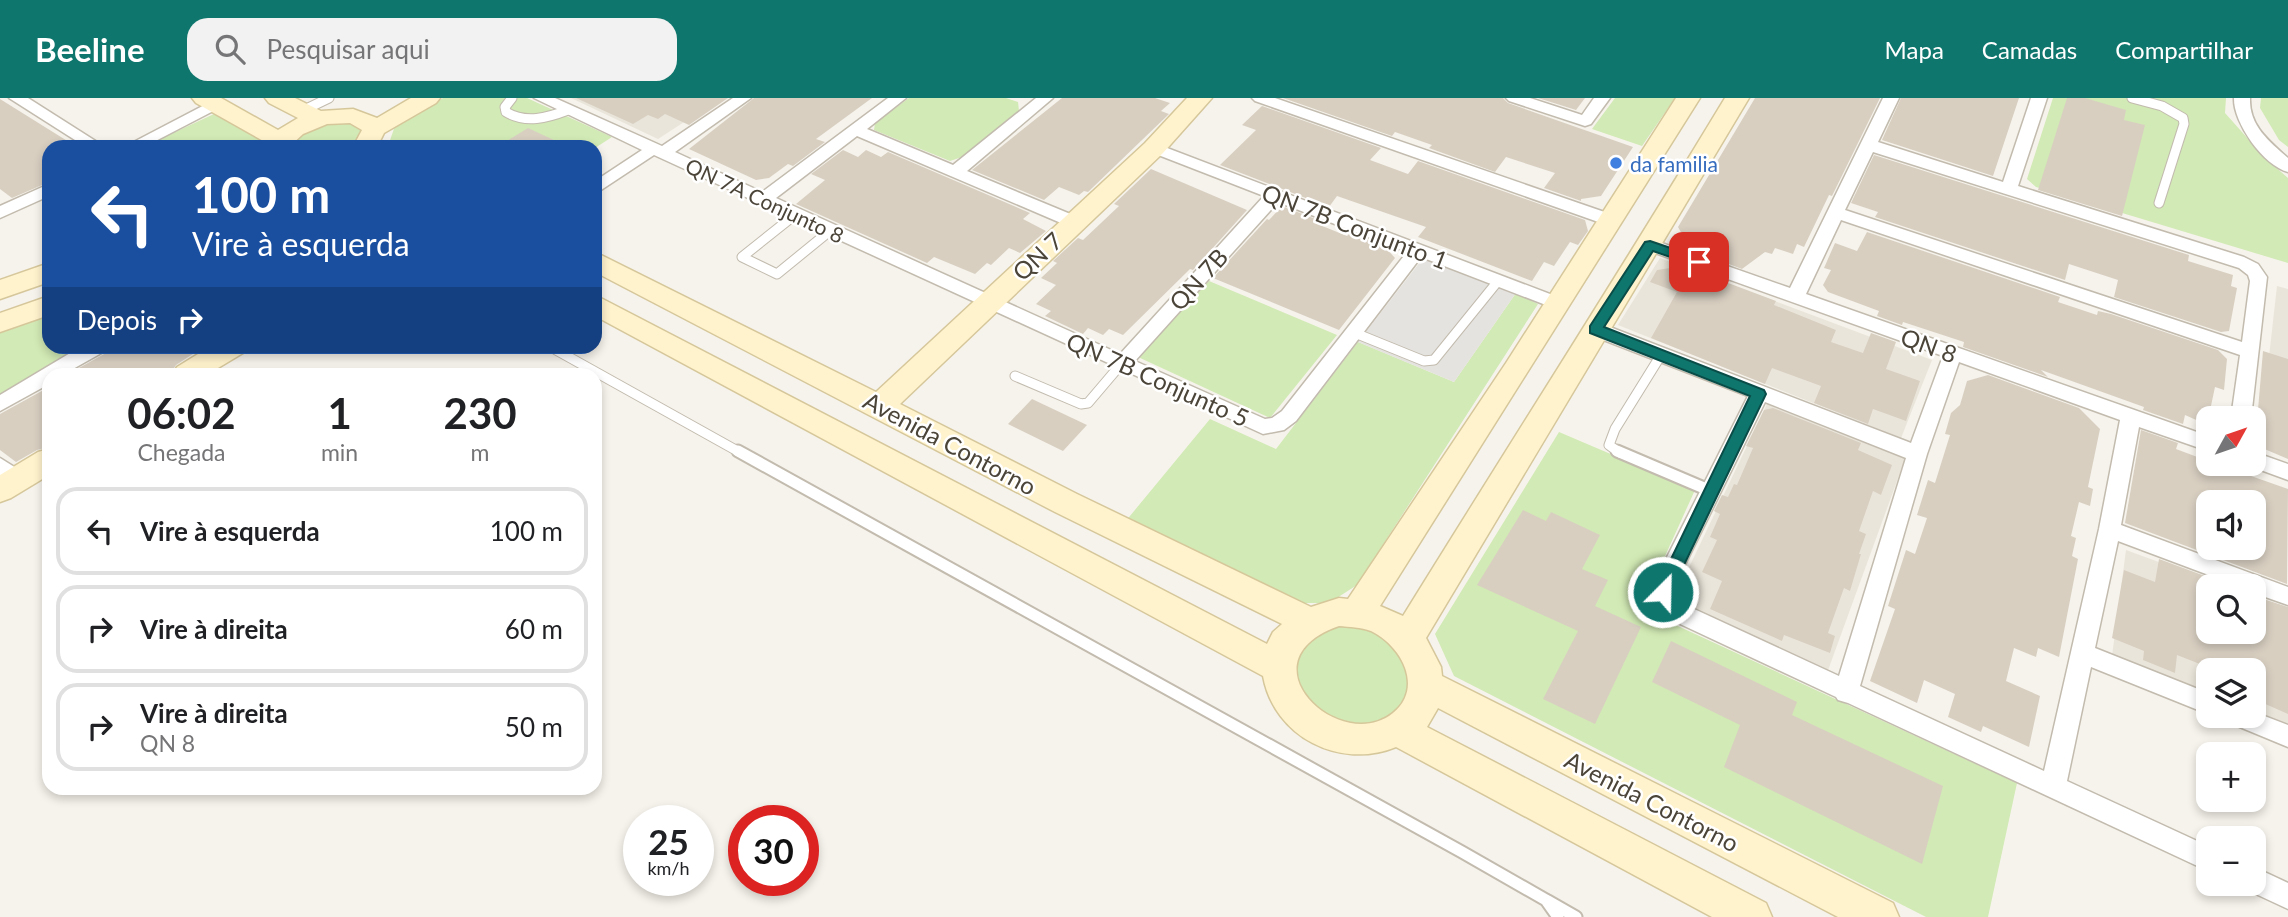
<!DOCTYPE html>
<html lang="pt">
<meta charset="utf-8">
<style>
body{margin:0;font-family:Lato,sans-serif;background:#f2f2f2;color:#202124;height:100vh;display:flex;flex-direction:column;font-size:26px;white-space:nowrap}
*{box-sizing:border-box;margin:0}
p{font-size:23px;color:#757577}
.icon{flex:none;width:38px;height:38px;fill:none;stroke:currentColor;stroke-width:2;stroke-linecap:round;stroke-linejoin:round}
.map{position:relative;flex:1;overflow:hidden}
.drawer{position:absolute;left:42px;top:270px;width:560px;height:427px;display:flex;flex-direction:column;background:#fff;border-radius:21px;box-shadow:0 4px 10px #0003}
.drawer>*{flex:none}
.top-card{position:absolute;left:42px;top:42px;width:560px;height:214px;border-radius:21px;box-shadow:0 4px 10px #0003;background:#1a4fa0;color:#fff;overflow:hidden}
.needle{width:46px;rotate:50deg}
.fabs{position:absolute;left:2196px;top:308px;display:grid;gap:14px}
.fabs a{display:grid;place-items:center;width:70px;height:70px;border-radius:14px;background:#fff;box-shadow:0 4px 10px #0003;font-size:35px}
.speed{position:absolute;left:623px;top:707px;display:flex;gap:14px;font-size:35px;font-weight:700;text-align:center}
.speed>*{display:grid;place-content:center;width:91px;height:91px;border-radius:50%;background:#fff;box-shadow:0 4px 10px #0003;line-height:1}
.speed small{font-size:18px;font-weight:400}
.speed .limit{border:10px solid #d22;background:#fff;color:#111}
.pin{position:absolute;display:grid;place-items:center;width:60px;height:60px;color:#fff;margin:-30px;border-radius:14px;box-shadow:0 4px 10px #0006}
.me{position:absolute;width:77px;margin:-38px;rotate:23deg;stroke-linejoin:round;filter:drop-shadow(0 0 5px #0008)}
.turn{display:flex;align-items:center;gap:24px;height:147px;padding:0 35px;font-size:32px}
.turn .icon{width:91px;height:91px;stroke-width:2.5}
.turn b{display:block;font-size:49px;line-height:60px}
.then{display:flex;align-items:center;height:66px;padding:0 35px;background:#0003;gap:14px;font-size:26px}
.eta{display:flex;justify-content:space-evenly;align-items:center;height:119px;text-align:center}
.eta b{font-size:42px;font-weight:700;line-height:49px}
ul{padding:0;list-style:none}
li{display:flex;align-items:center;gap:21px;height:88px;margin:0 14px 10px;padding:0 21px;border:4px solid #e0e0e0;border-radius:21px}
li div{flex:1}
li b{display:block;font-size:26px}
li em{font-style:normal}
header{display:flex;align-items:center;gap:42px;box-sizing:border-box;height:98px;padding:0 35px;background:#0f766e;color:#fff}
header strong{font-size:33px}
nav{display:flex;gap:38px;margin-inline-start:auto;font-size:24px}
.search{width:490px;height:63px;background:#f2f2f2;display:flex;align-items:center;gap:18px;box-sizing:border-box;padding:0 24px;border-radius:21px;color:#757577;font-size:26px}
.map>svg:first-child{display:block}
.residential{fill:#eae5da}
.green{fill:#d2eab5}
.parking{fill:#e5e3e0}
.building{fill:#d8cfc1;fill-rule:evenodd}
.lines{fill:none;stroke-linecap:round;stroke-linejoin:round}
.lane-far1-casing{stroke:#c2bbae;stroke-width:11}
.lane-casing{stroke:#c2bbae;stroke-width:15}
.street-casing{stroke:#c2bbae;stroke-width:3}
.secondary-casing{stroke:#d6c79b;stroke-width:3}
.lane-far1{stroke:#fff;stroke-width:9}
.lane{stroke:#fff;stroke-width:11}
.street{fill:#fff;fill-rule:evenodd}
.secondary{fill:#fff3cd;fill-rule:evenodd}
.route{fill:#0f766e;stroke:#0a4d48;stroke-width:2}
.shop-dot{fill:#3f7fe0;stroke:#fff;stroke-width:2.5}
.labels{text-anchor:middle;dominant-baseline:central;stroke-width:5;stroke-linejoin:round;paint-order:stroke}
.far-shop-label{font-size:21px;fill:#366cbe;stroke:#fff;text-anchor:start}
.far-street-label{font-size:21px;fill:#4b4439;stroke:#fff}
.street-label{font-size:24px;fill:#4b4439;stroke:#fff}
</style>
<header>
<strong>Beeline</strong>
<div class="search"><svg class="icon" aria-label="search" viewBox="0 0 24 24"><circle cx="10" cy="10" r="6"/><path d="M15 15l6 6"/></svg>Pesquisar aqui</div>
<nav><a>Mapa</a><a>Camadas</a><a>Compartilhar</a></nav>
</header>
<div class="map">
<svg width="2288" height="819" viewBox="0 0 2288 819">
<rect width="100%" height="100%" fill="#f6f3ec"/>
<g class="residential">
<polygon points="571,0 721,0 658,41"/>
<polygon points="1660,160 1932,262 1901,340 1618,227"/>
<polygon points="2277,188 2288,191 2288,357 2259,347"/>
<polygon points="1767,306 1905,361 1827,575 1673,503"/>
<polygon points="2126,452 2224,488 2208,488 2208,534 2254,534 2288,513 2288,629 2254,616 2254,572 2208,572 2208,597 2112,558"/>
</g>
<g class="green">
<polygon points="443,0 527,0 612,39 595,50 396,49 389,45 395,28"/>
<polygon points="909,0 1006,0 1018,4 1019,13 962,59 950,63 874,32 875,25"/>
<polygon points="1615,0 1675,0 1642,48 1592,31"/>
<polygon points="2053,0 2226,0 2225,15 2266,61 2288,80 2288,165 2036,89 2027,81"/>
<polygon points="2261,0 2288,0 2288,49 2279,42 2260,10"/>
<polygon points="214,16 264,41 265,49 143,49"/>
<polygon points="343,21 364,29 360,49 282,49 305,30"/>
<polygon points="1209,183 1337,237 1270,320 1138,259"/>
<polygon points="1516,195 1538,206 1357,487 1329,505 1295,505 1125,424 1210,321 1276,351 1358,244 1454,284"/>
<polygon points="49,214 49,248 87,249 0,299 0,230"/>
<polygon points="1559,334 1695,392 1641,511 2017,685 1988,819 1926,819 1454,578 1435,536"/>
<polygon points="1365,527 1403,550 1414,601 1371,633 1311,617 1289,567 1321,528"/>
</g>
<polygon class="parking" points="1424,159 1516,195 1454,284 1358,244"/>
<g class="building">
<polygon points="576,0 728,0 689,27 665,16 658,21 648,17 633,26"/>
<polygon points="754,0 872,0 816,41 825,44 793,68 788,66 769,80 756,82 689,51"/>
<polygon points="1062,0 1155,0 1170,5 1161,13 1169,16 1088,94 1084,93 1079,97 1059,89 1044,102 972,72"/>
<polygon points="1283,0 1503,0 1508,5 1633,49 1601,98 1581,101 1581,103 1544,90 1555,75 1506,59 1495,74 1429,50 1432,47 1395,34 1392,38"/>
<polygon points="1538,0 1585,0 1576,12"/>
<polygon points="1755,0 1880,0 1832,98 1829,97 1804,149 1797,146 1793,156 1775,150 1772,156 1765,154 1742,171 1676,146 1682,136 1678,129"/>
<polygon points="1901,0 2019,0 1993,78 1882,42"/>
<polygon points="2067,0 2085,0 2126,12 2124,22 2145,27 2122,118 2038,92"/>
<polygon points="0,1 77,49 49,49 49,84 12,100 0,91"/>
<polygon points="1262,8 1381,50 1370,62 1408,76 1418,63 1585,122 1588,133 1578,147 1570,144 1554,168 1544,164 1532,183 1418,139 1426,129 1337,98 1329,109 1220,67 1256,32 1242,27"/>
<polygon points="528,30 569,49 497,49"/>
<polygon points="843,52 858,59 866,52 881,59 888,54 1030,115 1023,121 1046,133 1020,155 1009,150 991,167 987,165 975,176 934,159 927,165 796,106 825,82 811,76"/>
<polygon points="1874,57 2189,157 2188,163 2233,177 2231,188 2237,190 2229,233 2221,234 2114,199 2118,182 2069,166 2065,182 1875,119 1878,114 1851,105"/>
<polygon points="1151,71 1247,112 1193,172 1190,171 1123,237 1109,231 1103,237 1088,230 1083,236 1045,218 1051,213 1036,206 1056,187 1041,180 1057,165 1053,163 1078,140 1083,142 1119,108 1114,106"/>
<polygon points="1282,108 1318,122 1315,125 1347,138 1350,135 1367,141 1386,150 1395,160 1339,232 1213,180 1267,121 1269,122"/>
<polygon points="1867,134 2060,199 2058,204 2097,217 2098,213 2111,216 2218,252 2227,261 2224,292 2215,289 2208,322 2204,320 2203,325 2185,317 2183,326 2143,312 2144,309 2041,272 2048,279 1963,249 1964,244 1903,224 1902,227 1877,218 1879,213 1828,194 1823,187 1831,172 1824,170 1835,145 1857,153"/>
<polygon points="1683,168 1776,203 1774,207 1836,232 1831,244 1863,255 1871,235 1896,244 1886,271 1920,283 1906,323 1873,311 1868,326 1814,305 1821,288 1772,270 1765,286 1651,240 1677,194 1650,184 1657,172"/>
<polygon points="112,248 205,248 176,267 170,276 68,276 106,255"/>
<polygon points="2263,253 2288,261 2288,361 2255,347"/>
<polygon points="1988,277 2079,310 2100,331 2088,389 2093,391 2090,408 2079,404 2071,438 2076,440 2072,458 2078,461 2059,559 2038,550 2036,559 2014,550 2006,583 2040,598 2029,649 1983,628 1981,634 1948,619 1955,596 1924,582 1917,605 1870,583 1895,511 1888,508 1906,452 1915,456 1927,420 1917,417 1928,382 1935,385 1950,337 1945,336 1951,315 1960,307 1967,283"/>
<polygon points="49,289 49,349 37,352 16,364 0,352 0,316"/>
<polygon points="1032,301 1087,327 1063,353 1008,326"/>
<polygon points="1773,310 1861,345 1858,352 1892,367 1881,397 1873,393 1859,433 1866,436 1859,456 1861,456 1850,493 1844,490 1828,535 1835,538 1830,555 1784,537 1782,543 1710,511 1722,483 1702,474 1717,442 1710,439 1720,416 1714,413 1722,397 1728,399 1734,386 1737,387 1753,350 1746,348 1764,312"/>
<path d="M2141,332L2178,345L2176,351L2208,363V366H2217L2288,391L2287,486L2125,425ZM2208,404H2254V450H2208Z"/>
<polygon points="1523,412 1546,423 1551,414 1600,437 1582,471 1608,482 1595,508 1641,529 1595,626 1543,601 1578,533 1477,487"/>
<polygon points="2159,461 2221,484 2220,488 2208,488 2208,534 2254,534 2254,498 2288,509 2288,616 2254,601 2254,572 2215,572 2177,557 2175,575 2143,562 2144,553 2112,540 2124,472 2155,484"/>
<polygon points="1671,543 1797,604 1792,617 1943,688 1922,766 1724,669 1740,627 1652,584"/>
</g>
<g class="lines">
<defs>
<g id="lane-far1">
<path d="M512,0L505,9L506,14C526,26 547,20 568,12"/>
<polyline points="2132,0 2162,8 2183,20 2184,26 2159,105"/>
<polyline points="302,13 329,0"/>
<polyline points="796,116 742,159 777,176 831,132"/>
<polyline points="1355,235 1424,263 1434,262 1498,183"/>
<polyline points="549,248 741,355"/>
<polyline points="1015,278 1081,306 1088,305 1122,265"/>
<polyline points="1620,355 1609,347 1615,331 1661,257"/>
</g>
<g id="lane">
<polyline points="738,353 1462,754 1546,802 1558,819"/>
<polyline points="1617,353 1711,393"/>
<polyline points="1548,803 1576,819"/>
</g>
<g id="street">
<polygon points="9,0 28,0 105,49 86,49"/>
<path d="M534,0H555L662,48L733,0H751L675,54L762,94L888,0H906L867,31L953,67L1036,0H1053L967,73L1080,120L1083,124L1080,128H1068L857,38L776,100L1120,256L1264,98L1148,53L1146,50L1154,45L1563,201L1566,205L1563,209H1551L1421,159L1296,323L1284,332L1263,336L654,57L595,96V83L642,52ZM1278,104L1407,154L1282,313L1272,320L1265,321L1135,263Z"/>
<polygon points="1252,0 1275,0 1616,118 1619,122 1616,126 1604,126 1255,3"/>
<polygon points="1506,0 1530,0 1582,17 1594,0 1610,0 1591,26 1585,28 1509,3"/>
<path d="M1883,0H1899L1878,44L2003,84L2031,0H2047L2018,88L2244,159L2258,166L2267,179L2251,320H2231L2240,257L1841,122L1806,196L2208,338V353L2139,329L2121,427L2288,489V507L2254,495V488H2238L2118,443L2095,550L2208,595V616L2091,569L2067,683L2208,748V773L1848,605L1838,602L1836,599L1663,518L1654,503L1653,487L1748,298L1588,236L1586,231L1588,226H1602L1911,345L1943,258L1644,151L1641,147L1644,143H1656L1790,190ZM1873,54L2239,170L2248,177L2250,183L2242,244L1845,112ZM1959,264L2120,322L2099,431L2044,673L1860,588L1927,356ZM1765,304L1906,360L1839,578L1679,504L1675,487Z"/>
<path d="M2234,0H2250C2249,28 2269,43 2288,60V74C2264,68 2233,25 2234,0Z"/>
<polygon points="216,1 224,6 221,9 144,49 124,49"/>
<polygon points="49,86 49,98 0,120 0,108"/>
<polygon points="82,248 107,248 105,253 64,276 49,276 49,286 0,313 0,297"/>
<polygon points="2254,354 2288,366 2288,382 2247,367 2254,366"/>
<polygon points="0,360 24,375 27,381 24,387 17,389 0,379"/>
<polygon points="2254,614 2288,627 2288,649 2230,625 2226,618 2254,618"/>
<polygon points="2254,769 2288,785 2288,811 2245,791 2243,786 2254,786"/>
</g>
<g id="secondary">
<polygon points="192,0 221,0 278,32 298,20 269,5 265,0 295,0 321,13 353,11 377,20 411,0 440,0 436,5 384,35 377,49 353,49 362,32 350,25 327,26 303,36 289,49 264,49 267,45 196,5"/>
<path d="M1187,0H1212L1163,55L900,306L1077,396L1311,509L1339,500L1348,501L1506,265L1676,0H1700L1380,508L1403,518C1510,345 1620,174 1725,0H1749L1426,540L1441,569L1442,578L1893,805L1899,819H1838L1438,610L1427,629L1766,805L1772,819H1712L1396,649C1340,672 1274,639 1263,578L595,218V197L1267,546L1273,534L1282,526L1055,414L595,174V154L876,294L1145,45ZM1339,528C1349,529 1361,529 1371,533C1402,548 1424,590 1393,615C1340,658 1239,563 1339,528Z"/>
<polygon points="49,165 49,184 0,201 0,182"/>
<polygon points="49,198 49,217 0,234 0,215"/>
<polygon points="211,248 247,248 243,255 208,276 173,276 177,269"/>
<polygon points="49,351 49,377 11,400 0,404 0,377 38,354"/>
</g>
</defs>
<use href="#lane-far1" class="lane-far1-casing"/>
<use href="#lane" class="lane-casing"/>
<use href="#street" class="street-casing"/>
<use href="#secondary" class="secondary-casing"/>
<use href="#lane-far1" class="lane-far1"/>
<use href="#lane" class="lane"/>
<use href="#street" class="street"/>
<use href="#secondary" class="secondary"/>
</g>
<polygon class="route" points="1650,143 1703,161 1705,164 1699,169 1653,153 1604,229 1764,292 1766,296 1671,494 1669,499 1657,499 1655,494 1750,298 1590,235 1590,228 1645,144"/>
<circle class="shop-dot" cx="1616" cy="65" r="7"/>
<g class="labels">
<g class="far-shop-label">
<text x="1630" y="65">da familia</text>
</g>
<g class="far-street-label">
<text transform="translate(765 102) rotate(25)">QN 7A Conjunto 8</text>
</g>
<g class="street-label">
<text transform="translate(1355 128) rotate(21)">QN 7B Conjunto 1</text>
<text transform="translate(1037 158) rotate(-43)">QN 7</text>
<text transform="translate(1198 181) rotate(-48)">QN 7B</text>
<text transform="translate(1929 247) rotate(20)">QN 8</text>
<text transform="translate(1158 281) rotate(24)">QN 7B Conjunto 5</text>
<text transform="translate(950 345) rotate(28)">Avenida Contorno</text>
<text transform="translate(1652 703) rotate(27)">Avenida Contorno</text>
</g>
</g>
</svg>
<div class="fabs">
<a><svg class="needle" viewBox="-14 -14 28 28"><path d="M0-13l5 13h-10z" fill="#e53935"/><path d="M0 13l5-13h-10z" fill="#757577"/></svg></a>
<a><svg class="icon" aria-label="sound" viewBox="0 0 24 24"><path d="M4 9h4l5-4v14l-5-4H4zM17 9q2 3 0 6"/></svg></a>
<a><svg class="icon" aria-label="search" viewBox="0 0 24 24"><circle cx="10" cy="10" r="6"/><path d="M15 15l6 6"/></svg></a>
<a><svg class="icon" aria-label="layers" viewBox="0 0 24 24"><path d="M12 4l9 5-9 5-9-5zM3 14l9 5 9-5"/></svg></a>
<a>+</a>
<a>−</a>
</div>
<div class="speed"><div>25<small>km/h</small></div><div class="limit">30</div></div>
<div class="pin" style="left:1699px;top:164px;background:#d93025"><svg class="icon" aria-label="arrive" viewBox="0 0 24 24"><path d="M6 21V4h12l-3 4 3 4H6"/></svg></div>
<svg class="me" style="left:1663px;top:494px" viewBox="-20 -20 40 40"><circle r="17" fill="#0f766e" stroke="#fff" stroke-width="3"/><path d="M0-11L8 9 0 5-8 9z" fill="#fff"/></svg>
<div class="top-card">
<div class="turn"><svg class="icon" aria-label="left" viewBox="0 0 24 24"><path d="M17 20v-9H6M10 6l-5 5 5 5"/></svg><div><b>100 m</b>Vire à esquerda</div></div>
<div class="then">Depois<svg class="icon" aria-label="right" viewBox="0 0 24 24"><path d="M7 20v-9h11M14 6l5 5-5 5"/></svg></div>
</div>
<section class="drawer">
<div class="eta">
<div><b>06:02</b><p>Chegada</p></div>
<div><b>1</b><p>min</p></div>
<div><b>230</b><p>m</p></div>
</div>
<ul>
<li><svg class="icon" aria-label="left" viewBox="0 0 24 24"><path d="M17 20v-9H6M10 6l-5 5 5 5"/></svg><div><b>Vire à esquerda</b></div><em>100 m</em></li>
<li><svg class="icon" aria-label="right" viewBox="0 0 24 24"><path d="M7 20v-9h11M14 6l5 5-5 5"/></svg><div><b>Vire à direita</b></div><em>60 m</em></li>
<li><svg class="icon" aria-label="right" viewBox="0 0 24 24"><path d="M7 20v-9h11M14 6l5 5-5 5"/></svg><div><b>Vire à direita</b><p>QN 8</p></div><em>50 m</em></li>
</ul>
</section>
</div>
